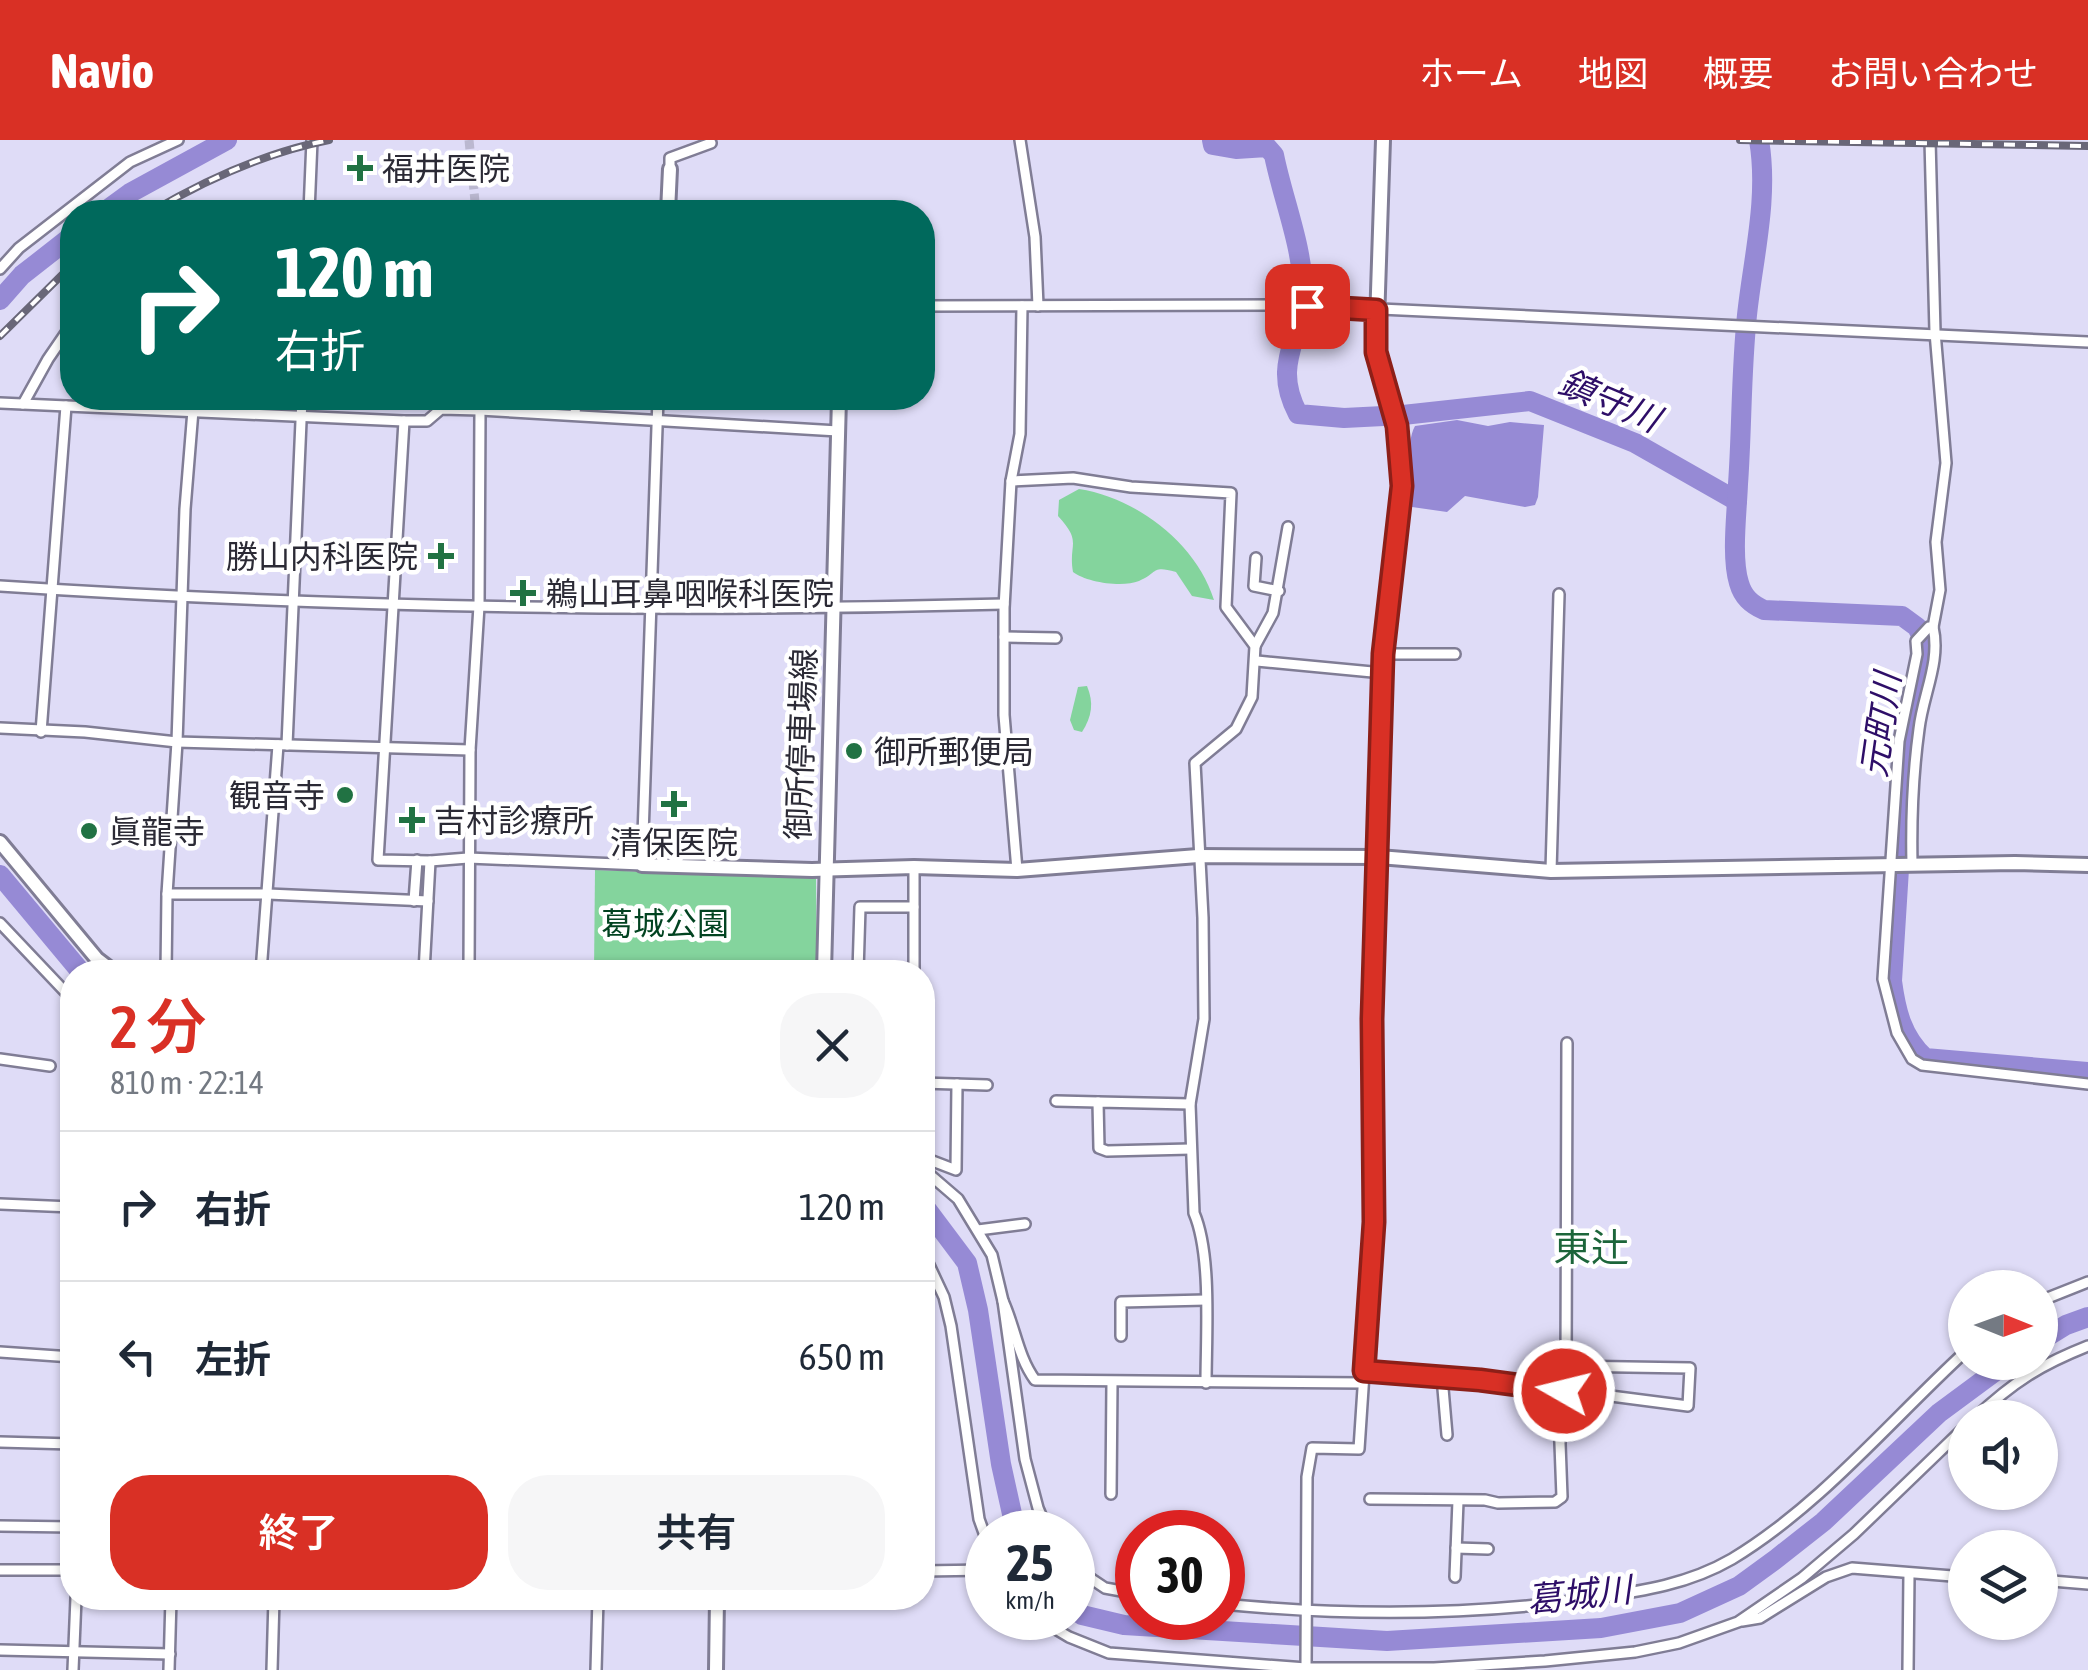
<!DOCTYPE html>
<html lang="ja">
<meta charset="utf-8">
<style>
body{margin:0;font-family:"Asap Condensed","Noto Sans JP",sans-serif;background:#f6f6f7;color:#1f2937;height:100vh;display:flex;flex-direction:column;font-size:38px;white-space:nowrap}
*{box-sizing:border-box;margin:0}
p{font-size:32px;color:#747a83}
.icon{flex:none;width:55px;height:55px;fill:none;stroke:currentColor;stroke-width:2;stroke-linecap:round;stroke-linejoin:round}
.map{position:relative;flex:1;overflow:hidden}
.panel{position:absolute;left:60px;top:820px;width:875px;height:650px;display:flex;flex-direction:column;background:#fff;border-radius:40px;box-shadow:0 2px 8px #0004}
.panel>*{flex:none}
.banner{position:absolute;left:60px;top:60px;width:875px;height:210px;border-radius:40px;box-shadow:0 2px 8px #0004;background:#00695c;color:#fff;overflow:hidden}
.needle{width:65px;rotate:91deg}
.controls{position:absolute;left:1948px;top:1130px;display:grid;gap:20px}
.controls a{display:grid;place-items:center;width:110px;height:110px;border-radius:50%;background:#fff;box-shadow:0 2px 8px #0004;font-size:50px}
.speed{position:absolute;left:965px;top:1370px;display:flex;gap:20px;font-size:50px;font-weight:700;text-align:center}
.speed>*{display:grid;place-content:center;width:130px;height:130px;border-radius:50%;background:#fff;box-shadow:0 2px 8px #0004;line-height:1}
.speed small{font-size:25px;font-weight:400}
.speed .limit{border:15px solid #d22;background:#fff;color:#111}
.pin{position:absolute;display:grid;place-items:center;width:85px;height:85px;color:#fff;margin:-42px;border-radius:20px;box-shadow:0 5px 15px #0006}
.me{position:absolute;width:110px;margin:-55px;rotate:278deg;stroke-linejoin:round;filter:drop-shadow(0 0 8px #0008)}
.turn{display:flex;align-items:center;gap:35px;height:210px;padding:0 50px;font-size:45px}
.turn .icon{width:130px;height:130px;stroke-width:2.5}
.turn b{display:block;font-size:70px;line-height:85px}
.round{display:grid;place-items:center;flex:none;width:105px;height:105px;border-radius:40px;background:#f6f6f7}
.headline{display:flex;align-items:center;justify-content:space-between;height:170px;padding:0 50px}
h1{font-size:60px;font-weight:600;line-height:75px;color:#d93025}
.cta{display:flex;gap:20px;margin-top:auto;padding:20px 50px}
.cta a{flex:1;height:115px;border-radius:40px;background:#d93025;color:#fff;font-size:40px;font-weight:600;line-height:115px;text-align:center}
.cta a+a{background:#f6f6f7;color:#1f2937}
ul{padding:0;list-style:none}
li{display:flex;align-items:center;gap:30px;height:150px;padding:0 50px;border-top:2px solid #e0e1e3}
li div{flex:1}
li b{display:block;font-size:38px}
li em{font-style:normal}
header{display:flex;align-items:center;gap:60px;box-sizing:border-box;height:140px;padding:0 50px;background:#d93025;color:#fff}
header strong{font-size:48px}
nav{display:flex;gap:55px;margin-inline-start:auto;font-size:35px}
.map>svg:first-child{display:block}
.green{fill:#84d49d}
.water{fill:#968ad5}
.lines{fill:none;stroke-linecap:round;stroke-linejoin:round}
.river{stroke:#968ad5;stroke-width:20}
.street-tunnel{stroke:#bbb8d0;stroke-width:9;stroke-dasharray:9 4.5;stroke-linecap:butt}
.street-casing{stroke:#807d95;stroke-width:14}
.secondary-casing{stroke:#807d95;stroke-width:18}
.street{stroke:#fff;stroke-width:9}
.secondary{stroke:#fff;stroke-width:12}
.rail-casing{stroke:#696778;stroke-width:8}
.rail{stroke:#fff;stroke-width:4;stroke-dasharray:11;stroke-linecap:butt}
.route-casing{stroke:#8d1f18;stroke-width:25}
.route{stroke:#d93025;stroke-width:18}
.poi-dot{fill:#217243;stroke:#fff;stroke-width:4}
.labels{text-anchor:middle;dominant-baseline:central;stroke-width:9;stroke-linejoin:round;paint-order:stroke}
.poi-label{font-size:32px;fill:#2b2a35;stroke:#fff;text-anchor:start}
.street-label{font-size:32px;fill:#2b2a35;stroke:#fff}
.park-label{font-size:32px;fill:#024321;stroke:#fff}
.water-label{font-size:35px;font-style:italic;fill:#2e0e68;stroke:#fff}
.quarter-label{font-size:38px;fill:#1c653a;stroke:#fff}
</style>
<header>
<strong>Navio</strong>
<nav><a>ホーム</a><a>地図</a><a>概要</a><a>お問い合わせ</a></nav>
</header>
<div class="map">
<svg width="2088" height="1530" viewBox="0 0 2088 1530">
<rect width="100%" height="100%" fill="#dfdcf7"/>
<g class="green">
<path d="M1079,349C1137,358 1196,403 1214,460L1192,456L1176,432C1151,425 1158,433 1139,441C1122,448 1086,442 1073,432C1068,403 1083,403 1058,376L1059,360Z"/>
<path d="M1087,546C1094,563 1092,576 1082,592L1074,590L1070,580L1078,547Z"/>
<polygon points="595,730 816,738 817,832 594,832"/>
</g>
<path class="water" d="M1457,280L1488,286L1510,282L1544,285L1538,357L1535,365L1525,367L1465,356L1447,372L1412,367C1407,350 1406,301 1415,286Z"/>
<g class="lines">
<g class="river">
<path d="M1212,0L1213,5L1236,9L1267,7L1274,15C1283,60 1303,107 1303,153C1302,200 1271,223 1298,274L1344,278L1403,275L1530,261L1635,303L1737,361"/>
<path d="M1759,0C1769,58 1753,118 1747,175C1741,231 1742,288 1738,344C1737,372 1731,417 1739,443C1743,457 1751,464 1764,470L1902,476L1917,487L1925,503V516L1910,571L1907,601L1892,841C1896,871 1902,897 1925,918L2088,932"/>
<polyline points="104,72 130,53 227,0"/>
<polyline points="0,160 22,135 72,96"/>
<polyline points="0,735 81,832"/>
<polyline points="922,1063 967,1123 978,1170 1001,1324 1016,1392"/>
<polyline points="2040,1201 2066,1185 2088,1177"/>
<polyline points="1072,1468 1082,1475 1124,1485 1387,1501 1601,1488 1680,1473 1739,1446 1776,1419 1823,1382 1939,1273 2008,1222"/>
</g>
<polyline class="street-tunnel" points="469,0 476,72"/>
<defs>
<g id="street">
<polyline points="1020,0 1035,97 1038,166"/>
<polyline points="1930,0 1935,192 1946,323 1936,402 1940,450 1933,487 1929,487 1916,501 1917,514 1899,601 1883,839 1897,893 1912,919 1922,925 2088,944"/>
<polyline points="670,29 670,18 711,3"/>
<polyline points="309,72 312,0"/>
<polyline points="0,129 19,108 130,22 178,0"/>
<polyline points="922,166 1294,165 2088,202"/>
<polyline points="0,263 404,281 427,281 441,269 480,270 838,291"/>
<polyline points="23,264 48,219 72,184"/>
<polyline points="575,275 576,258"/>
<polyline points="404,281 378,720 430,721 468,718 642,725 658,258"/>
<path d="M1011,341L1073,338L1131,347L1231,353L1226,467L1255,506L1252,557L1236,589L1195,623L1203,778L1204,879L1190,964L1194,1073C1212,1115 1206,1196 1206,1243"/>
<polyline points="1256,418 1254,446 1279,451"/>
<path d="M0,446C334,468 670,473 1004,464"/>
<polyline points="1004,497 1056,498"/>
<polyline points="1255,506 1273,473 1288,387"/>
<polyline points="1383,514 1455,514"/>
<polyline points="1257,521 1383,533"/>
<polyline points="0,588 85,592 177,602 470,610"/>
<polyline points="41,592 66,266"/>
<polyline points="287,605 302,258"/>
<path d="M1912,724C1911,679 1913,633 1919,589C1923,554 1941,522 1933,487"/>
<polyline points="914,727 914,832"/>
<polyline points="1017,730 1004,575 1004,468 1011,341 1020,294 1022,166"/>
<polyline points="1551,731 1559,454"/>
<polyline points="167,754 268,754 428,761"/>
<polyline points="414,761 417,720"/>
<polyline points="0,783 72,859"/>
<polyline points="166,832 167,754 177,602 185,369 194,258"/>
<polyline points="261,832 278,605"/>
<polyline points="424,832 430,721"/>
<polyline points="469,832 470,610 479,466 480,270"/>
<polyline points="858,832 860,767 914,767"/>
<polyline points="0,919 50,926"/>
<polyline points="922,943 987,945"/>
<polyline points="1056,961 1098,962"/>
<polyline points="1190,964 1098,962 1099,1008 1107,1011 1191,1009"/>
<polyline points="922,1017 956,1030 957,944"/>
<polyline points="922,1028 958,1059 992,1115 1003,1161 1025,1319 1038,1368 1048,1392"/>
<polyline points="0,1064 72,1067"/>
<polyline points="978,1090 1025,1084"/>
<polyline points="922,1110 944,1157 951,1186 979,1379 988,1404"/>
<path d="M1003,1161C1015,1187 1018,1217 1035,1240L1363,1243"/>
<polyline points="2040,1161 2088,1142"/>
<polyline points="1121,1196 1121,1162 1206,1160"/>
<polyline points="0,1212 72,1217"/>
<polyline points="1364,1231 1480,1239 1688,1266 1690,1228 1566,1226"/>
<polyline points="1442,1237 1447,1295"/>
<path d="M1975,1278C2013,1242 2040,1225 2088,1206"/>
<polyline points="0,1302 72,1304"/>
<polyline points="72,1322 69,1430 72,1430"/>
<polyline points="1111,1354 1112,1242"/>
<polyline points="1370,1359 1485,1360 1498,1363 1555,1362 1562,1357 1559,1277 1566,1226 1567,903"/>
<polyline points="0,1386 72,1387"/>
<polyline points="1456,1408 1488,1409"/>
<polyline points="1072,1426 1105,1448 1138,1454"/>
<polyline points="0,1430 69,1430"/>
<polyline points="922,1431 988,1430"/>
<polyline points="1455,1437 1458,1361"/>
<polyline points="2040,1440 2088,1444"/>
<path d="M1222,1464C1347,1476 1471,1476 1594,1458C1643,1451 1689,1444 1732,1419C1821,1365 1889,1282 1965,1212"/>
<polyline points="1037,1478 1069,1497 1109,1513 1306,1528 1434,1528 1545,1521 1635,1512 1679,1503 1738,1482 1802,1438 1854,1394 1965,1287"/>
<polyline points="1742,1481 1760,1478 1826,1437 1852,1428 1965,1437"/>
<polyline points="0,1510 170,1514"/>
<polyline points="1306,1528 1307,1337 1312,1308 1359,1309 1374,1082 1373,879 1379,717"/>
<polyline points="73,1530 76,1458"/>
<polyline points="169,1530 171,1458"/>
<polyline points="272,1530 274,1458"/>
<polyline points="596,1530 598,1458"/>
<polyline points="1908,1530 1909,1434"/>
</g>
<g id="secondary">
<polyline points="668,72 670,29"/>
<polyline points="0,702 97,819 114,832"/>
<polyline points="1379,717 1383,514 1403,346 1397,286 1376,212 1383,0"/>
<polyline points="642,725 812,730 914,727 1017,730 1198,716 1379,717 1551,731 2015,723 2088,725"/>
<polyline points="824,832 839,258"/>
<polyline points="716,1530 717,1458"/>
</g>
</defs>
<use href="#street" class="street-casing"/>
<use href="#secondary" class="secondary-casing"/>
<use href="#street" class="street"/>
<use href="#secondary" class="secondary"/>
<defs>
<g id="rail">
<polyline points="1740,0 2088,6"/>
<path d="M151,72C205,40 268,12 329,0"/>
<polyline points="0,196 72,125"/>
</g>
</defs>
<use href="#rail" class="rail-casing"/>
<use href="#rail" class="rail"/>
</g>
<g class="lines">
<defs>
<polyline id="route" points="1307,166 1376,170 1376,212 1397,286 1402,346 1383,514 1372,879 1374,1082 1364,1231 1480,1240 1564,1251"/>
</defs>
<use href="#route" class="route-casing"/>
<use href="#route" class="route"/>
</g>
<g class="poi-dot">
<path d="M355 13h10v10h10v10h-10v10h-10v-10h-10v-10h10z"/>
<path d="M436 401h10v10h10v10h-10v10h-10v-10h-10v-10h10z"/>
<path d="M518 438h10v10h10v10h-10v10h-10v-10h-10v-10h10z"/>
<circle cx="854" cy="611" r="10"/>
<circle cx="345" cy="655" r="10"/>
<path d="M669 649h10v10h10v10h-10v10h-10v-10h-10v-10h10z"/>
<path d="M407 665h10v10h10v10h-10v10h-10v-10h-10v-10h10z"/>
<circle cx="89" cy="691" r="10"/>
</g>
<g class="labels">
<g class="poi-label">
<text x="382" y="28">福井医院</text>
<text x="418" y="416" text-anchor="end">勝山内科医院</text>
<text x="546" y="453">鵜山耳鼻咽喉科医院</text>
<text x="874" y="611">御所郵便局</text>
<text x="325" y="655" text-anchor="end">観音寺</text>
<text x="434" y="680">吉村診療所</text>
<text x="109" y="691">眞龍寺</text>
<text x="674" y="702" text-anchor="middle">清保医院</text>
</g>
<g class="street-label">
<text transform="translate(801 604) rotate(-88)">御所停車場線</text>
</g>
<g class="park-label">
<text x="665" y="783">葛城公園</text>
</g>
<g class="water-label">
<text transform="translate(1610 260) rotate(23)">鎮守川</text>
<text transform="translate(1880 585) rotate(-82)">元町川</text>
<text transform="translate(1579 1454) rotate(-6)">葛城川</text>
</g>
<g class="quarter-label">
<text x="1591" y="1107">東辻</text>
</g>
</g>
</svg>
<div class="controls">
<a><svg class="needle" viewBox="-14 -14 28 28"><path d="M0-13l5 13h-10z" fill="#e53935"/><path d="M0 13l5-13h-10z" fill="#747a83"/></svg></a>
<a><svg class="icon" aria-label="sound" viewBox="0 0 24 24"><path d="M4 9h4l5-4v14l-5-4H4zM17 9q2 3 0 6"/></svg></a>
<a><svg class="icon" aria-label="layers" viewBox="0 0 24 24"><path d="M12 4l9 5-9 5-9-5zM3 14l9 5 9-5"/></svg></a>
</div>
<div class="speed"><div>25<small>km/h</small></div><div class="limit">30</div></div>
<div class="pin" style="left:1307px;top:166px;background:#d93025"><svg class="icon" aria-label="arrive" viewBox="0 0 24 24"><path d="M6 21V4h12l-3 4 3 4H6"/></svg></div>
<svg class="me" style="left:1564px;top:1251px" viewBox="-20 -20 40 40"><circle r="17" fill="#d93025" stroke="#fff" stroke-width="3"/><path d="M0-11L8 9 0 5-8 9z" fill="#fff"/></svg>
<div class="banner">
<div class="turn"><svg class="icon" aria-label="right" viewBox="0 0 24 24"><path d="M7 20v-9h11M14 6l5 5-5 5"/></svg><div><b>120 m</b>右折</div></div>
</div>
<section class="panel">
<div class="headline"><div><h1>2 分</h1><p>810 m · 22:14</p></div><a class="round"><svg class="icon" aria-label="close" viewBox="0 0 24 24"><path d="M6 6l12 12M18 6L6 18"/></svg></a></div>
<ul>
<li><svg class="icon" aria-label="right" viewBox="0 0 24 24"><path d="M7 20v-9h11M14 6l5 5-5 5"/></svg><div><b>右折</b></div><em>120 m</em></li>
<li><svg class="icon" aria-label="left" viewBox="0 0 24 24"><path d="M17 20v-9H6M10 6l-5 5 5 5"/></svg><div><b>左折</b></div><em>650 m</em></li>
</ul>
<div class="cta"><a>終了</a><a>共有</a></div>
</section>
</div>
